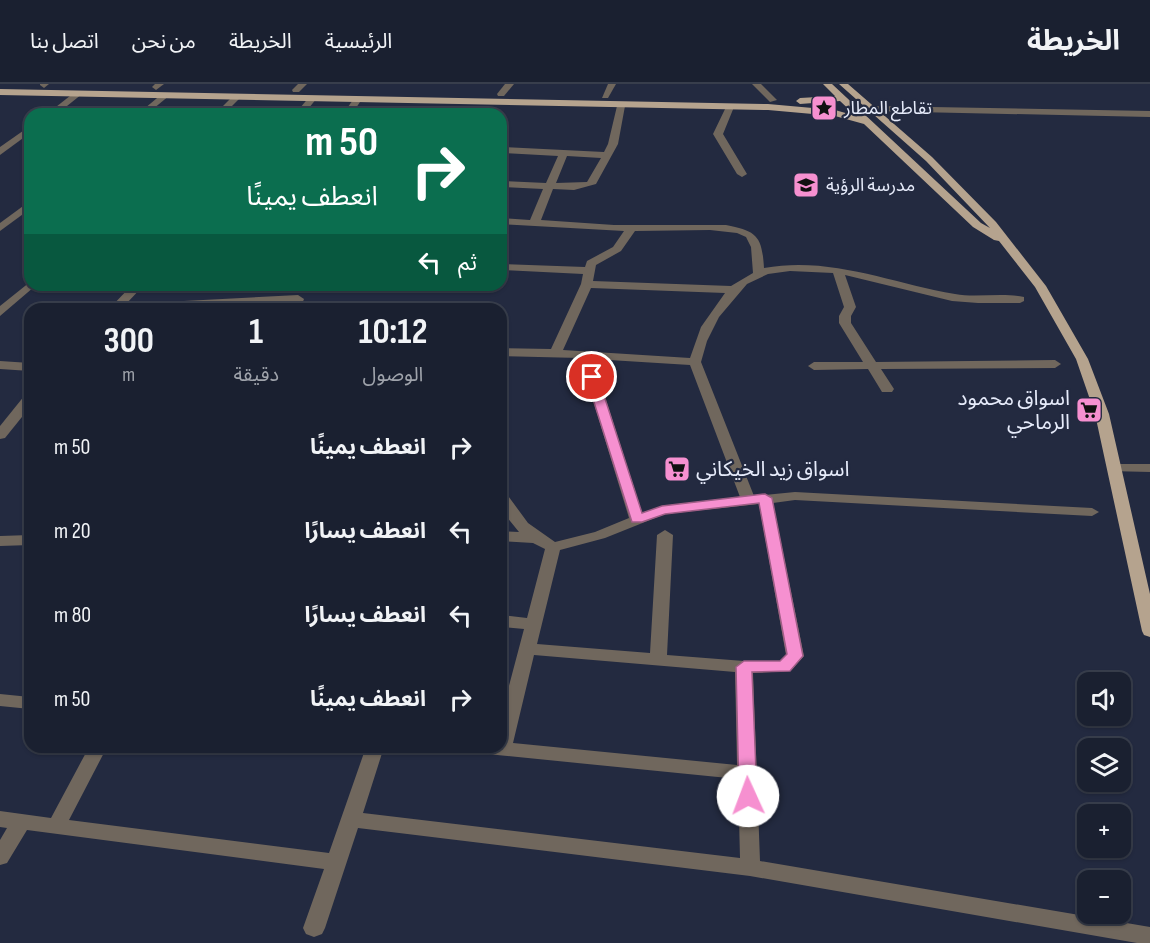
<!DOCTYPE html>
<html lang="ar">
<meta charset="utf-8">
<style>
body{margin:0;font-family:"Sofia Sans Condensed","Noto Sans Arabic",sans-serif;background:#232838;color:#f1f3f6;direction:rtl;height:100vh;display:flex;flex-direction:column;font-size:22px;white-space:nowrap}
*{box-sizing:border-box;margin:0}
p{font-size:20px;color:#9fa3ab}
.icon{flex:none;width:33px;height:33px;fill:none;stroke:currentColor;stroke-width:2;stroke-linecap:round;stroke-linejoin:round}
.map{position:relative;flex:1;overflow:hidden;direction:ltr}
.drawer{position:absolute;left:24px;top:219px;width:483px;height:450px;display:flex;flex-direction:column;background:#1a2030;border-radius:18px;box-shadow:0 2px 4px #0004,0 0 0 2px #383e4c;direction:rtl}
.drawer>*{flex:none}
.guide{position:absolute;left:24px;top:24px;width:483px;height:183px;border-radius:18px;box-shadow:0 2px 4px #0004,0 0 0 2px #383e4c;direction:rtl;background:#0b6e4f;color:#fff;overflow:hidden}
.controls{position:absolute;left:1077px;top:588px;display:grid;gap:12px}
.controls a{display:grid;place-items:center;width:54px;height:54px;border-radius:12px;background:#1a2030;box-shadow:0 2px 4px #0004,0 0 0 2px #383e4c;font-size:30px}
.pin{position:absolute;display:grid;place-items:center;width:51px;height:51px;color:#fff;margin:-26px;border:3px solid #fff;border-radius:50%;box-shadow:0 2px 6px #0007}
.me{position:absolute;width:66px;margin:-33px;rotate:358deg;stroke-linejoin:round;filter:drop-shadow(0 0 4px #0008)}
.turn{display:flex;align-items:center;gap:21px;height:126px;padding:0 30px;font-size:27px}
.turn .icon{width:78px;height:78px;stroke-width:2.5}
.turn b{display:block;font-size:42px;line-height:51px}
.then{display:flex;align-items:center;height:57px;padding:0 30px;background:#0003;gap:12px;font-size:22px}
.eta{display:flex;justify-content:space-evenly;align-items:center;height:102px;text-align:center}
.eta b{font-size:36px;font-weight:700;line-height:42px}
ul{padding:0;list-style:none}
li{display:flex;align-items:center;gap:18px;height:84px;padding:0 30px}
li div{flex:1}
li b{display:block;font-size:22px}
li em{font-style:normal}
header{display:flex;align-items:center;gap:36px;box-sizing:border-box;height:84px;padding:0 30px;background:#1a2030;border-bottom:2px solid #383e4c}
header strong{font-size:28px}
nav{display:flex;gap:33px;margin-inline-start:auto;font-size:21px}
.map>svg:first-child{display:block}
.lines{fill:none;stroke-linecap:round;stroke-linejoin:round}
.minor{fill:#70675d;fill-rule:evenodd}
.major{fill:#b5a38e;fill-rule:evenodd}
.route{fill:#f690d0;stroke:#a05e87;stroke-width:1.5}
.labels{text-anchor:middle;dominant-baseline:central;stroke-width:4.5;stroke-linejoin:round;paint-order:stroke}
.far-poi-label{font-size:18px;fill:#e6ebfa;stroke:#232a40;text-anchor:start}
.poi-label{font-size:21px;fill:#e6ebfa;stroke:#232a40;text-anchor:end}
</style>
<header>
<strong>الخريطة</strong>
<nav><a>الرئيسية</a><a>الخريطة</a><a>من نحن</a><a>اتصل بنا</a></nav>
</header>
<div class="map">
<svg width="1150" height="859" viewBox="0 0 1150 859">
<rect width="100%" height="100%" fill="#232a40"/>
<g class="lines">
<g class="minor">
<polygon points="49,0 44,4 40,1 40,0"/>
<polygon points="155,0 164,0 156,6 152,3"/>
<polygon points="298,0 307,0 299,8 293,8 292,6"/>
<polygon points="505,0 514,0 504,12 498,12 497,10"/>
<polygon points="608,0 616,0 608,14 602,14"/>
<polygon points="752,0 761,0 777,16 770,18"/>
<polygon points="75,8 82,10 57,30 47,30"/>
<polygon points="163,9 170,11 147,30 138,30"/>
<polygon points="235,10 242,12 224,30 215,30"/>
<polygon points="310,12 317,14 304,30 295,30"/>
<polygon points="355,13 362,15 352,30 343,30"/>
<path d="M621,19L625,22L618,60L596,100L574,106L553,105L541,136L614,141H726C757,147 762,152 764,184C831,172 890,199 955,210C977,214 1002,208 1024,213V217L1020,219H978L952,217L845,191L856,223L851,232V239L876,278L1055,276L1061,280L1055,284L881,285L894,305L892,308H882L868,285L814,286L808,282L814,278H863L839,239V232L844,223L833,189L790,187L768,190L747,200L719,233L707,257L701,278L754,412L795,408L1092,424L1099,428L1092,432L795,416L773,419L804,572L790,587L753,589L760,777L1150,843V859H1137L750,792L358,744L325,844L322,850L314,853L306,850L303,844L324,785L27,746L7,779L0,781V756L7,744L0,743V727L51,734L89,663H107L69,736L329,769L366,663H384L363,729L740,774L738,695L487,670L480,668L478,663H501V632L524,545L501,543V531L527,534L545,465L533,459L501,457V447L519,448L501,426V408L506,409L528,439L555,458L595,448L629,434L580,274L501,272V264L551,265L581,200L583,190L501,186V180L585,183L587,177L613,163L624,147L501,140V134L530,136L543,105L501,103V97L546,99L558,72L501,69V63L604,68L608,60L617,22ZM567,72L601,74L587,98L556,99ZM710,146L737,149L746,153L751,163L753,189L731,202L593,197L596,181L621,167L635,147ZM591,204L725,209L701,243L690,274L563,266ZM593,275L690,281L740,413L662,422L642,429ZM759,420L786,571L780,577H744L667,571L673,451L665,446L657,451L650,569L537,560L560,466L605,454L665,430ZM534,571L735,588L737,681L513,659Z"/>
<polygon points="730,20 734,23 723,50 747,90 742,93 737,90 713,50 726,23"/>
<polygon points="874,22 1150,27 1150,33 871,27 871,23"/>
<polygon points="30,42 30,49 0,71 0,63"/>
<polygon points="30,117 30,125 0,147 0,139"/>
<polygon points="30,198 30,201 36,201 34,203 0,232 0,222"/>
<polygon points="132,201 144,201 126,220 298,211 304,215 300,225 288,225 291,219 167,225 109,225"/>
<polygon points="0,277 30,279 30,287 0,285"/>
<polygon points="30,310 30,323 5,354 0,355 0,342 25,311"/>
<polygon points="1114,380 1150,380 1150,388 1109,387 1107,384"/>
<polygon points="30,451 30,461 0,462 0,452"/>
<polygon points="0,610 30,613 30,625 0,622"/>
</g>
<polygon class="major" points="823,0 832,0 981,139 990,144 926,77 839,0 848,0 932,73 996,138 1046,202 1088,275 1109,330 1150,510 1150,553 1144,551 1142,547 1095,330 1076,275 1035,203 999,157 994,156 973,143 864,40 835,32 768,26 0,11 0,5 768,20 835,26 856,32 840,17 800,20 796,17 800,14 835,12"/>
</g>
<polygon class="route" points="592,289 598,293 642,429 662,422 765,410 772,414 803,572 790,587 752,588 757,712 754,717 742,717 739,712 736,583 744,577 780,577 787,570 759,419 665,430 642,438 632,438 586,293"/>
<defs>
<symbol id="sight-square" viewBox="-11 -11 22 22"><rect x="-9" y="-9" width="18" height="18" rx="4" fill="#f690d0" stroke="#232a40"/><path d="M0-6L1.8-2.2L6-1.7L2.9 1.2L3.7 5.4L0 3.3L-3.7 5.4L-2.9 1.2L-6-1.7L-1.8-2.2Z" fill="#111"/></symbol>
<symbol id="school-square" viewBox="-11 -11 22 22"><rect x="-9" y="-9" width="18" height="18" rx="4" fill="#f690d0" stroke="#232a40"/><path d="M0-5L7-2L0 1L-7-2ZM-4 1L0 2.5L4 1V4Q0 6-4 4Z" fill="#111"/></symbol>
<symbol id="supermarket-square" viewBox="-11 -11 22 22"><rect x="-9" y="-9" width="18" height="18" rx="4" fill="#f690d0" stroke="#232a40"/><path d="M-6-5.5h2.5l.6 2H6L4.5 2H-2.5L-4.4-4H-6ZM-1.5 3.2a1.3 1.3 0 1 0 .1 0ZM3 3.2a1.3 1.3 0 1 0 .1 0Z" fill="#111"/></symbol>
</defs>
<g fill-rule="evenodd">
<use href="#sight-square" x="809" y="9" width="30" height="30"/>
<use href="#school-square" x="791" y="86" width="30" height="30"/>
<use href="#supermarket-square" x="1074" y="311" width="30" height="30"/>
<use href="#supermarket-square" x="662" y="370" width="30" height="30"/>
</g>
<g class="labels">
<g class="far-poi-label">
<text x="844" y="24">تقاطع المطار</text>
<text x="826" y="101">مدرسة الرؤية</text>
</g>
<g class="poi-label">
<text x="1070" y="314">اسواق محمود<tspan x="1070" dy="24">الرماحي</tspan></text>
<text x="696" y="385" text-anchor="start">اسواق زيد الخيكاني</text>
</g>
</g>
</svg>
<div class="controls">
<a><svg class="icon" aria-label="sound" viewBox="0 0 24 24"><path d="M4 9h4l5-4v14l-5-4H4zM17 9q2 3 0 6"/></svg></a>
<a><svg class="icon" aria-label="layers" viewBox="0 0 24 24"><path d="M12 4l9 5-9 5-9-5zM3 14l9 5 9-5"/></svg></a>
<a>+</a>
<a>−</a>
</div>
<div class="pin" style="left:592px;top:293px;background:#d93025"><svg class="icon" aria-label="arrive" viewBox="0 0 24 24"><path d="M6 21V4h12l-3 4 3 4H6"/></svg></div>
<svg class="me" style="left:748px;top:712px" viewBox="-20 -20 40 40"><circle r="19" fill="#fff"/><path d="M0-13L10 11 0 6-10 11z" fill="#f690d0"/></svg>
<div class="guide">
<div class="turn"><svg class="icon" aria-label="right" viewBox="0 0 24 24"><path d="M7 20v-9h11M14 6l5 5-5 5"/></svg><div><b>50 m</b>انعطف يمينًا</div></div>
<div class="then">ثم<svg class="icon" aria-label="left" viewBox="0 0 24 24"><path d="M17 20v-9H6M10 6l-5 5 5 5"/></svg></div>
</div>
<section class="drawer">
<div class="eta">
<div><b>10:12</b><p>الوصول</p></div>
<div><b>1</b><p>دقيقة</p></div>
<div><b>300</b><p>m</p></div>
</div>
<ul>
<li><svg class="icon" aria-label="right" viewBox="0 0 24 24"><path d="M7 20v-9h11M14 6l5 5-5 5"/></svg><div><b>انعطف يمينًا</b></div><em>50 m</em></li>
<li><svg class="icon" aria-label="left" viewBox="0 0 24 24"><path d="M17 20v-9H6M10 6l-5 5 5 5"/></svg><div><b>انعطف يسارًا</b></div><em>20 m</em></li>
<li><svg class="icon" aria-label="left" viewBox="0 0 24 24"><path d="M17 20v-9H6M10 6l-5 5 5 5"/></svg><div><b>انعطف يسارًا</b></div><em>80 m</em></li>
<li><svg class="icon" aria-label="right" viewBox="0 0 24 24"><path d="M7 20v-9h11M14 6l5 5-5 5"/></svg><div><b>انعطف يمينًا</b></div><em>50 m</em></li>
</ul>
</section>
</div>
